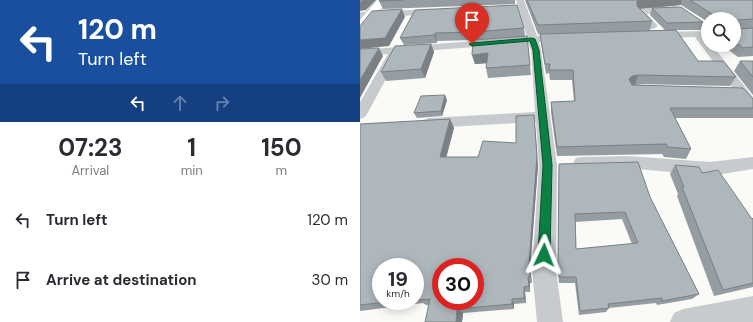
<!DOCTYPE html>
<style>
body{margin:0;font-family:"DM Sans",sans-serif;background:#f2f2f3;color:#2b2b33;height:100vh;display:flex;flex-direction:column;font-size:15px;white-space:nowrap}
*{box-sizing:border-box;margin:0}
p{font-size:13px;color:#7c7c81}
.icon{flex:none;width:22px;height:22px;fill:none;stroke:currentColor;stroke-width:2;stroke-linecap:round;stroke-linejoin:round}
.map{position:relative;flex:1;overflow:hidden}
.panel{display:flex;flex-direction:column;background:#fff;width:360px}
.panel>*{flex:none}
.banner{background:#1a4fa0;color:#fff;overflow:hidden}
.buttons{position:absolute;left:341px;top:12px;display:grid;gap:8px}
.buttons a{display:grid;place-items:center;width:40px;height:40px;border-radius:50%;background:#fff;box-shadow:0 2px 10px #0003;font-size:20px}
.speed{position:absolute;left:12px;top:258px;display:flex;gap:8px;font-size:20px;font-weight:700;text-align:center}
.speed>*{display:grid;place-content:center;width:52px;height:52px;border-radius:50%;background:#fff;box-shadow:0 2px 10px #0003;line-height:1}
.speed small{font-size:10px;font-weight:400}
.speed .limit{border:6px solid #d22;background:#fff;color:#111}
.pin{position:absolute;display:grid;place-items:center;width:34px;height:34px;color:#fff;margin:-41px -17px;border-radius:50% 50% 50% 0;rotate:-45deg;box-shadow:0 0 4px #0007}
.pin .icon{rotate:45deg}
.me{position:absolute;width:44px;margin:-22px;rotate:2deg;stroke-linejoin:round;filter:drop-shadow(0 0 3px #0008)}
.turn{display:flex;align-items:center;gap:14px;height:84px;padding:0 12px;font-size:18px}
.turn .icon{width:52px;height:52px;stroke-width:2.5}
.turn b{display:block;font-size:28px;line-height:34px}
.lanes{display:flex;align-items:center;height:38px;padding:0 12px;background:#0003;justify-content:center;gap:20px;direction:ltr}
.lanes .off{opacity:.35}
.eta{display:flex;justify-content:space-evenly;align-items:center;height:68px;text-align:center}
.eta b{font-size:24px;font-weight:700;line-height:28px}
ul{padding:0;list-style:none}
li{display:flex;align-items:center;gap:12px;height:60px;padding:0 12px}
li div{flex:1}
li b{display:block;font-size:15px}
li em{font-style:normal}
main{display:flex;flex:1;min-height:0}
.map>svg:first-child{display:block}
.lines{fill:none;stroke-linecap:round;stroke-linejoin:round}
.primary-casing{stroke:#babec2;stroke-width:2}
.street{fill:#c7cbce;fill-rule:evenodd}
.primary{fill:#fff;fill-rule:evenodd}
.wall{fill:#969da2;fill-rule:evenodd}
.shaded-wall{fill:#7a8084}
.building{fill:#aeb7bc;stroke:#7a8084;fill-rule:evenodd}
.route{fill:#0b8043;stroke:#07532c}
</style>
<main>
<section class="panel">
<div class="banner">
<div class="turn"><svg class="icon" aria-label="left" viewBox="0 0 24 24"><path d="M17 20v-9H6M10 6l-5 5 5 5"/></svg><div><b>120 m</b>Turn left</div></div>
<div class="lanes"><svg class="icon" aria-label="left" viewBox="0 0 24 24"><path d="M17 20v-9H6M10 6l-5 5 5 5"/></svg><svg class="icon off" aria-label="ahead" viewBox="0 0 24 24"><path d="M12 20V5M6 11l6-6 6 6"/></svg><svg class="icon off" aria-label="right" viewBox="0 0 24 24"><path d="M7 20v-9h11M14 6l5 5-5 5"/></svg></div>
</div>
<div class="eta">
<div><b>07:23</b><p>Arrival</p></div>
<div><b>1</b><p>min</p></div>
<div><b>150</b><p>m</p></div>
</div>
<ul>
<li><svg class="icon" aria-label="left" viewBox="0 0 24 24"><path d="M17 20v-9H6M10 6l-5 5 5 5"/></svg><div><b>Turn left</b></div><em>120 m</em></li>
<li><svg class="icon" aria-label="arrive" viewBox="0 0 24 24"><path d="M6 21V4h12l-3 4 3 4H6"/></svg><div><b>Arrive at destination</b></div><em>30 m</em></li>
</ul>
</section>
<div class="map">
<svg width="393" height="322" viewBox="0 0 393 322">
<rect width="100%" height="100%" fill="#fafaf7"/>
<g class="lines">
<defs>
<polygon id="primary" points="17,0 28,0 4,31 0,32 0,20"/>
</defs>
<use href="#primary" class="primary-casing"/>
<g class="street">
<polygon points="156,0 164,0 177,36 203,34 208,37 203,40 179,42 181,50 197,165 196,270 203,322 177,322 172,270 179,165 176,122 69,128 64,126 62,123 64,120 69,118 175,112 171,50 168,43 37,53 39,55 7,114 5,117 0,119 0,102 28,54 0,56 0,50 167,37"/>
<polygon points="315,6 318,7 319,9 318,11 287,14 298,26 293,29 290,28 276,12 280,9"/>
<polygon points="76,9 80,12 79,14 0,18 0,12"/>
<polygon points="348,31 348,37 346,37 348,40 348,45 352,45 393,97 393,110 388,109 335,37 296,38 291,35 296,32"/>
<polygon points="268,156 350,162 393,157 393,169 350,176 268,168 222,169 216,168 213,163 216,158 222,157"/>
<polygon points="393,296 393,322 310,322 314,313 323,309"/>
</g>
<use href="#primary" class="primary"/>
</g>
<g class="wall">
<polygon points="20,0 155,0 155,4 23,9 19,1"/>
<polygon points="165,0 393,0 393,56 378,57 362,45 374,45 374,19 348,19 348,22 321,5 280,9 292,21 290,31 178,34"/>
<polygon points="292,8 343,22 341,30 316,30 338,61 376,77 370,86 275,84 393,99 393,118 315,118 331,149 326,159 304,157 302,154 197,156 191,112 191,102 214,101 212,80 190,80 189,73 186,74 181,43 180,34 305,30 290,15"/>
<polygon points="55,10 164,28 165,36 167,36 171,75 128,78 126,68 127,63 115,64 112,55 113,40 77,41 77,43 44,45 40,38"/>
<polygon points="71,44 74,52 65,78 26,81 21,72"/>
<polygon points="380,61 393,61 393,95 374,71"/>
<polygon points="87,100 82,116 57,118 54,113"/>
<path d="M90,119L94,128L86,157L178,165L170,270L172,283H170V292H165L166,303L154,304V309L103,313L102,322H65L69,305H66L63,303L0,311V124ZM55,267V301H21Z"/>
<path d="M199,164L290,197L339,294L332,299L297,305L296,303L249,308L246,312L219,315L215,283H199L198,270ZM262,219L272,244L216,249L215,222Z"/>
<polygon points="315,165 342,173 392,219 393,218 393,287 354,296 317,196 318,194 310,174"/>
</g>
<g class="shaded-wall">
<polygon points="4,0 16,0 6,10 0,11 0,2"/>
<polygon points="286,0 322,0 321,5 276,9 277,1"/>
<polygon points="42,9 45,17 29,46 0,49 0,40"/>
<polygon points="75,33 77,41 77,43 74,35"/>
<polygon points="71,44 74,52 65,78 61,69"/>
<polygon points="19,48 23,56 0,98 0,80"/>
<polygon points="128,53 130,63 115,64 112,55"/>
<polygon points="278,75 275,84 270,86 269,79 272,76"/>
<polygon points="85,95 87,100 82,116 81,111"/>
<polygon points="174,115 178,165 170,270 172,283 170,277 169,264"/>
<polygon points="90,119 94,128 84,166 80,157"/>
<polygon points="168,277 170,283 170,292 169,286"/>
<polygon points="164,287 165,292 166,303 164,298"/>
<polygon points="152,299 154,304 154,309 152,304"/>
<polygon points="97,309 103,313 102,322 96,322"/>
</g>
<g class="building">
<polygon points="0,0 4,0 2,2 0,2"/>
<polygon points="20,0 43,0 19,1"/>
<polygon points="167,0 286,0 277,1 277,6 292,21 178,25"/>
<polygon points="330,0 393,0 393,19 378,20 378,29 393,28 393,47 383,48 374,41 374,19 353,19 352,14"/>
<polygon points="157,5 164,28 113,32 75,33 74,35 40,38 55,10"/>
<polygon points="321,7 343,22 307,23 292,8"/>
<polygon points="42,9 25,38 0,40 0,26 12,11"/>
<polygon points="316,30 338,61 363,61 376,77 278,75 272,76 269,79 272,85 383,88 393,99 393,108 310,108 331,149 308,147 306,144 197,147 191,102 215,101 213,70 189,70 190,64 185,64 180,34"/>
<polygon points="167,36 170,65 126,68 128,53 112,55 113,40"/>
<polygon points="71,44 61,69 21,72 35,46"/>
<polygon points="19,48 0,80 0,49"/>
<polygon points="380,61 393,61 393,77"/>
<polygon points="85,95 81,111 54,113 61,96"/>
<path d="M174,115L177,156L169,264L170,277H168L169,286L164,287V298L152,299V304L97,309L96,322H65L70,299L59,300V298L55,299V267H21V301H34L0,305V124L90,119L80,157H118L123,141L156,143V116ZM81,267H115V301H81Z"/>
<path d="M278,162L290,197L339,294L302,301V298L248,304L249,308L220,311L216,277H199L198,264L199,164ZM265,212L278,243L216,249L215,214Z"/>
<polygon points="315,165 339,167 342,173 358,170 392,219 393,218 393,283 363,290 322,187 324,187"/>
</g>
<polygon class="route" points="172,38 175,39 179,50 192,165 190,255 189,259 184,261 180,259 178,255 183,165 173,50 170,41 112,46 109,44 112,43"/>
</svg>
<div class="buttons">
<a><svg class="icon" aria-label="search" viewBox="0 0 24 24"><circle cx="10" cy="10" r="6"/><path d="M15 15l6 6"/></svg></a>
</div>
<div class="speed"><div>19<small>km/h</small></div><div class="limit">30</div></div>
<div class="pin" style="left:112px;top:44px;background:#d93025"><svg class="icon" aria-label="arrive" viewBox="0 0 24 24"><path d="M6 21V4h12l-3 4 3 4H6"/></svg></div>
<svg class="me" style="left:184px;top:255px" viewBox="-20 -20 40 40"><path d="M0-17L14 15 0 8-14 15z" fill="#0b8043" stroke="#fff" stroke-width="4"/></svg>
</div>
</main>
